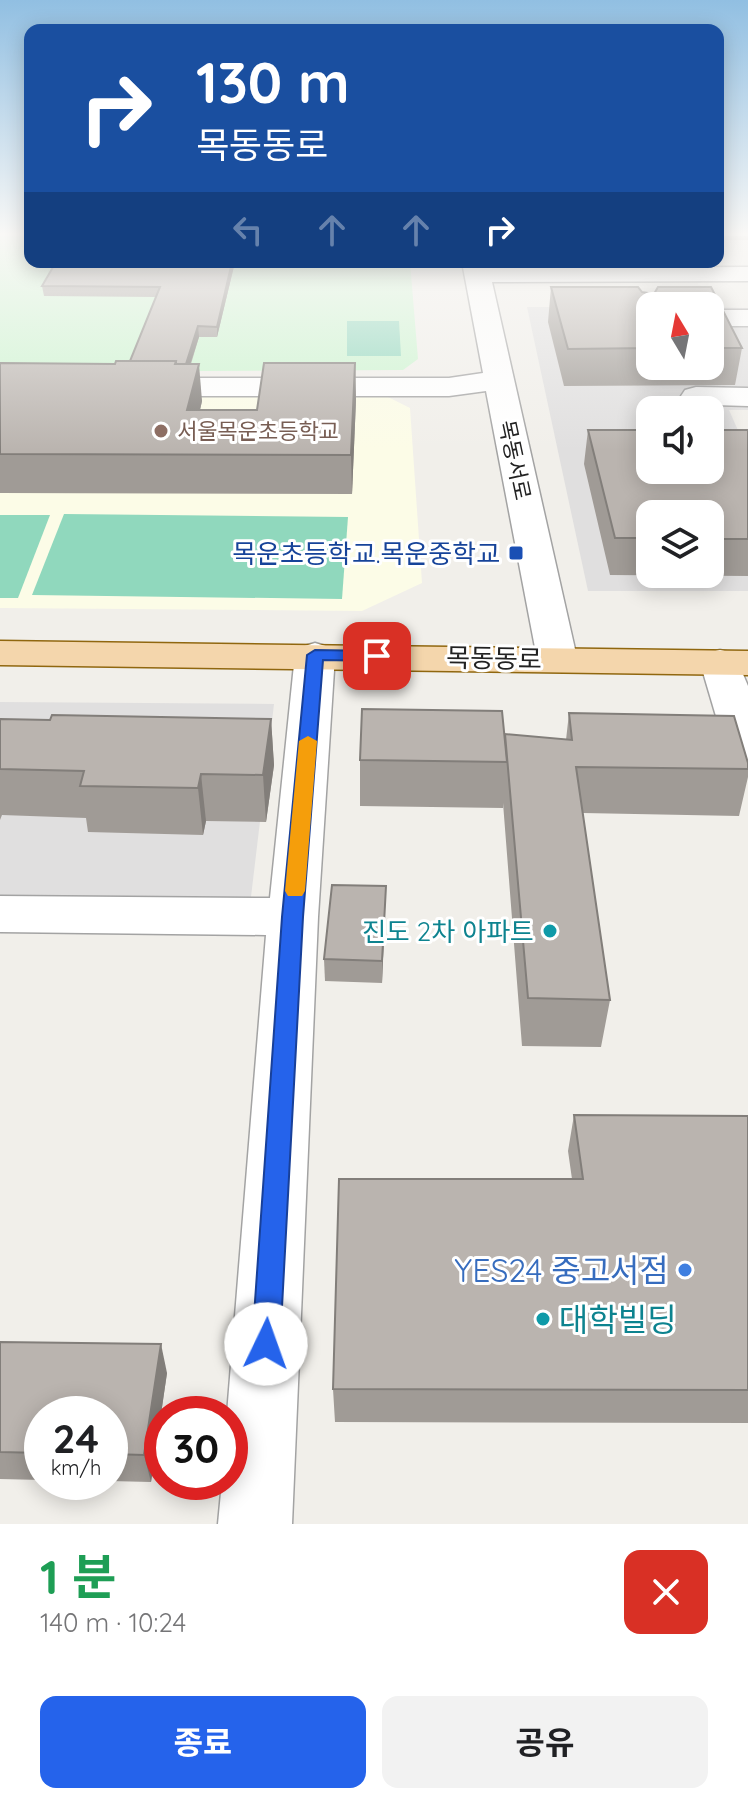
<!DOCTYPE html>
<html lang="ko">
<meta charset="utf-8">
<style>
body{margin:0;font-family:Quicksand,"Noto Sans KR",sans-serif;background:#f2f2f2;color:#202124;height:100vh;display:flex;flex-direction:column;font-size:30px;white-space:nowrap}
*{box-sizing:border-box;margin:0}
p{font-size:26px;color:#757577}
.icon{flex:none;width:44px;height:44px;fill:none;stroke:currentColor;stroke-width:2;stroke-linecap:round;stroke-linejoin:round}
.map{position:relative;height:1524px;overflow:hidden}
.details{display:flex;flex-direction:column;background:#fff;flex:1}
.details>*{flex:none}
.hud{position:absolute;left:24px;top:24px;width:700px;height:244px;border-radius:16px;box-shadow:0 4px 20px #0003;background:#1a4fa0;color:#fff;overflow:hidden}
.needle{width:52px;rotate:350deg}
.buttons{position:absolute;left:636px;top:292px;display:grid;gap:16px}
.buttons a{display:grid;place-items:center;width:88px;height:88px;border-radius:16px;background:#fff;box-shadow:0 4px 20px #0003;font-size:40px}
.speed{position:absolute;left:24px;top:1396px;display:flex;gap:16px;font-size:40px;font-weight:700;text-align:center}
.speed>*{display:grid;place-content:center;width:104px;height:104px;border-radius:50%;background:#fff;box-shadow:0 4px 20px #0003;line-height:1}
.speed small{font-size:20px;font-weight:400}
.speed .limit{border:12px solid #d22;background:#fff;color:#111}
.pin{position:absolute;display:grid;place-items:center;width:68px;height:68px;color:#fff;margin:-34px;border-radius:16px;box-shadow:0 4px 12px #0006}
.me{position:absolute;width:88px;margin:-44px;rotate:3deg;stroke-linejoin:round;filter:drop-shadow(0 0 6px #0008)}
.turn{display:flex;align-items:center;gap:28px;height:168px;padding:0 40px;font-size:36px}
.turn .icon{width:104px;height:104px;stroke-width:2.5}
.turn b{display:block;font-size:56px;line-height:68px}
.lanes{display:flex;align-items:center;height:76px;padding:0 40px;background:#0003;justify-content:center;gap:40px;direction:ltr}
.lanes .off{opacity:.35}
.round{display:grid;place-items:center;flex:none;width:84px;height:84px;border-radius:16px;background:#f2f2f2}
.summary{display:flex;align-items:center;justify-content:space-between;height:136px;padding:0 40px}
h1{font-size:48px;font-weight:700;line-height:60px;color:#1e9e55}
.cta{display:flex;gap:16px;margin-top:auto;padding:16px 40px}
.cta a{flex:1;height:92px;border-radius:16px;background:#2563eb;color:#fff;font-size:32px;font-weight:700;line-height:92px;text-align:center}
.cta a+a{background:#f2f2f2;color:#202124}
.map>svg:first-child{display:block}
.residential{fill:#e0dfdf;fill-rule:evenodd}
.education{fill:#fcfce7}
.park{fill:#ccf5d0}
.pitch{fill:#90d8bd}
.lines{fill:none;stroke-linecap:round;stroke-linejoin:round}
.minor-casing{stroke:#a3a3a3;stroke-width:3}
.major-casing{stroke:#90670f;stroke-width:3}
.minor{fill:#fff;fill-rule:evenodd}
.major{fill:#f4d6ac;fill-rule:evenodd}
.wall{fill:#a09b96;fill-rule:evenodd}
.shaded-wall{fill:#827e7a}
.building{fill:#bab4af;stroke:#827e7a;stroke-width:2}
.route{fill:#2563eb;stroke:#184099;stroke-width:2}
.slow{fill:#f59e0b}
.education-dot{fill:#8d6e63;stroke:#fff;stroke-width:3}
.transit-dot{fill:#1a4fb4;stroke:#fff;stroke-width:3}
.culture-dot{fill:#0f9aa8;stroke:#fff;stroke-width:3}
.shop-dot{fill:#3f7fe0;stroke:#fff;stroke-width:3}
.labels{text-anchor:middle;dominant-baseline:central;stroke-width:6;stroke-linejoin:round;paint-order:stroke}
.far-education-label{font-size:22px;fill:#785e54;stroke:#fff;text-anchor:start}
.far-street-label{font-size:22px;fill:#222;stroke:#fff}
.transit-label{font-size:26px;fill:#164399;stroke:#fff;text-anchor:end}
.street-label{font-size:26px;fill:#222;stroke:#fff}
.culture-label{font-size:26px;fill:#0d838f;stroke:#fff;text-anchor:end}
.near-shop-label{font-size:32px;fill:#366cbe;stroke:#fff;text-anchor:end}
.near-culture-label{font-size:32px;fill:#0d838f;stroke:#fff;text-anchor:start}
</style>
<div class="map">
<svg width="748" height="1524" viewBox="0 0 748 1524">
<rect width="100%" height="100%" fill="#f1efea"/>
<g class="residential">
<path d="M527,307H650V366H710V307L748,308V410H729L748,453V591H588ZM650,410H710V470H650ZM650,514H710V574H650Z"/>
<polygon points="0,702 274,704 250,905 0,903"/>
</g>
<polygon class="education" points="0,394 384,395 410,408 422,583 362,611 0,608"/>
<polygon class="park" points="0,236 30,236 30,262 410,262 418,359 403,370 0,372"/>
<g class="pitch">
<polygon points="347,321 399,321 401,356 347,356"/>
<polygon points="64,514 348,517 342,599 32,595"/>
<polygon points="0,515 50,515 18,598 0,598"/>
</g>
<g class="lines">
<defs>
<g id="minor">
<polygon points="462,262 486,262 488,268 748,267 748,281 492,282 577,658 571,666 557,670 543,666 537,658 486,391 449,396 142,396 132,393 127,387 132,381 142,378 449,378 483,373"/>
<rect x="710" y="310" width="38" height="16"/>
<polygon points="696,387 748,388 748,406 714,405 716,410 710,417 710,410 686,410 681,396 685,390"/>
<polygon points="315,643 329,647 335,655 318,917 292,1524 218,1524 222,1482 230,1482 230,1414 227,1414 266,935 0,932 0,896 270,898 295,655 301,647"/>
<polygon points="720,650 734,653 748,686 748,764 733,760 726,750 700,662 706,653"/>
</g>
<polygon id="major" points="0,641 748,651 748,675 0,665"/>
</defs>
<use href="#minor" class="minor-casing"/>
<use href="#major" class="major-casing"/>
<use href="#minor" class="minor"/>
<use href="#major" class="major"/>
</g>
<g class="wall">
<polygon points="718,236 748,236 748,240 725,240 722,252 718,252"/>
<polygon points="235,262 217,337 199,337 191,364 202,401 200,410 257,410 355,363 356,400 352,494 0,493 0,363 115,364 130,361 156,297 44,296 42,286"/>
<path d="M551,287H638L642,292L654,294L658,287H711L742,348L735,385L564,386L548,322ZM650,306H710V366H650Z"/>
<path d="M588,430H748V576L610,575L584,464ZM650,514H710V574H650Z"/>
<polygon points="569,713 748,763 748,777 739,816 583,813 610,1000 601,1047 522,1046 503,803 503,808 360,806 360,760 505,740 566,740"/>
<polygon points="0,719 271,719 274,765 266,822 206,821 203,835 88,832 86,818 2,815 0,820"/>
<polygon points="385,909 382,983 325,981 324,959"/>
<polygon points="574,1115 748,1116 748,1423 335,1422 333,1389 572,1179 568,1151"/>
<polygon points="0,1342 167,1373 151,1482 110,1481 110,1414 42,1414 42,1480 0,1479"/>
</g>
<g class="shaded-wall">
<polygon points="232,262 235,262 217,337 217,327"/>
<polygon points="198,326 199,337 187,374 186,364"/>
<polygon points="355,363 356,400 352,494 351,455"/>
<polygon points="199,364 202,401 191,448 187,410"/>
<polygon points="271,719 274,765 266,822 263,775"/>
<polygon points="201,774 206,821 203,835 198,788"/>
<polygon points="386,886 385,909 382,983 382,961"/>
<polygon points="161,1344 167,1373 151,1482 144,1455"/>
</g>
<g class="building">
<polygon points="56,262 232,262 217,327 198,326 186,364 176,364 176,361 130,361 160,287 42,286"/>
<polygon points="551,287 638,287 642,292 654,294 658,287 711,287 742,348 710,348 710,306 650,306 650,348 568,349"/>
<polygon points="116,361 176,361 175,364 199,364 187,410 257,410 264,363 355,363 351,455 0,454 0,363 115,364"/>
<polygon points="588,430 650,430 650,470 710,470 710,430 748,430 748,539 710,539 710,514 650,514 650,538 615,538"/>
<polygon points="362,709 502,711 507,762 360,760"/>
<polygon points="569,713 734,716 748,763 748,769 576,767 610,1000 528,998 505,734 572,740"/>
<polygon points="52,715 271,719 263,775 201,774 198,788 80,786 84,771 0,769 0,719 50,720"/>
<polygon points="332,885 386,886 382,961 324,959"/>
<polygon points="574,1115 748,1116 748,1390 333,1389 339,1179 583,1179"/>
<polygon points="0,1342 161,1344 144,1455 110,1454 110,1414 42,1414 42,1453 0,1452"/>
</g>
<linearGradient id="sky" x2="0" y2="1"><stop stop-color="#91bfe2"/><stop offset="0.52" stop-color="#f9f8f6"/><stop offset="1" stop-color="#f9f8f6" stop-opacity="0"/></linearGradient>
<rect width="748" height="450" fill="url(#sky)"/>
<polygon class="route" points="315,650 377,651 386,656 377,661 323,660 303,917 280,1344 276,1353 266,1357 256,1353 252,1344 282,917 307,655"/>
<polygon class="slow" points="308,736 317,741 305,891 302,896 288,896 285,891 299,741"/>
<circle class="education-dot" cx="161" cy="431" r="8"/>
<rect class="transit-dot" x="508" y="545" width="16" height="16" rx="4"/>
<g class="culture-dot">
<circle cx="550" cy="931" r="8"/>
<circle cx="543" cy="1319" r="8"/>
</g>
<circle class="shop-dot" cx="685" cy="1270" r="8"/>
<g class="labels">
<g class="far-education-label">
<text x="177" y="431">서울목운초등학교</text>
</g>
<g class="far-street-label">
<text transform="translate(515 460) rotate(78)">목동서로</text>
</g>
<g class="transit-label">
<text x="500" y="553">목운초등학교.목운중학교</text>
</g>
<g class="street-label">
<text transform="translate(494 658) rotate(1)">목동동로</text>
</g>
<g class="culture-label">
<text x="534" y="931">진도 2차 아파트</text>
</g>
<g class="near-shop-label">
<text x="669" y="1270">YES24 중고서점</text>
</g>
<g class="near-culture-label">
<text x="559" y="1319">대학빌딩</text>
</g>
</g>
</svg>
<div class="buttons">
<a><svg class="needle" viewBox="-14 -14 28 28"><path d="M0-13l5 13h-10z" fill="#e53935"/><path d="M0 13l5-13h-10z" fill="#757577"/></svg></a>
<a><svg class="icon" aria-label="sound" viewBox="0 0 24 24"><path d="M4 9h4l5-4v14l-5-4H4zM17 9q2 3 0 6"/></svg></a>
<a><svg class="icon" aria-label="layers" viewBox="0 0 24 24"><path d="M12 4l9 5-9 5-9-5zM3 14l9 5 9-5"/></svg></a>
</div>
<div class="speed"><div>24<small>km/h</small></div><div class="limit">30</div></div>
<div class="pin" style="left:377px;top:656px;background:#d93025"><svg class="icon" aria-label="arrive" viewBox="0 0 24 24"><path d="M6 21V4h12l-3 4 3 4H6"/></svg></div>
<svg class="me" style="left:266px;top:1344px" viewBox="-20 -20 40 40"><circle r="19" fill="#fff"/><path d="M0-13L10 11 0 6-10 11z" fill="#2563eb"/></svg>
<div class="hud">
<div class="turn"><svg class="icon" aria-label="right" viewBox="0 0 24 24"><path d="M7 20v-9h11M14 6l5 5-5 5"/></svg><div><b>130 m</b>목동동로</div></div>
<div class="lanes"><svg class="icon off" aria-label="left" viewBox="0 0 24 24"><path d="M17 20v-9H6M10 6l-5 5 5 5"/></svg><svg class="icon off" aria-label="ahead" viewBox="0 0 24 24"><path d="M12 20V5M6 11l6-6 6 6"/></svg><svg class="icon off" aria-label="ahead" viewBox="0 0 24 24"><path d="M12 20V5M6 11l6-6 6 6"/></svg><svg class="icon" aria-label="right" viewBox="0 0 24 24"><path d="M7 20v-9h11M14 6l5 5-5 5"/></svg></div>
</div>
</div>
<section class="details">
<div class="summary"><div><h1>1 분</h1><p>140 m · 10:24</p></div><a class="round" style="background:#d93025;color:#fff"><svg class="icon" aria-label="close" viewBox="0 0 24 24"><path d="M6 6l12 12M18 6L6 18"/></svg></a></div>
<div class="cta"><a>종료</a><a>공유</a></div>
</section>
